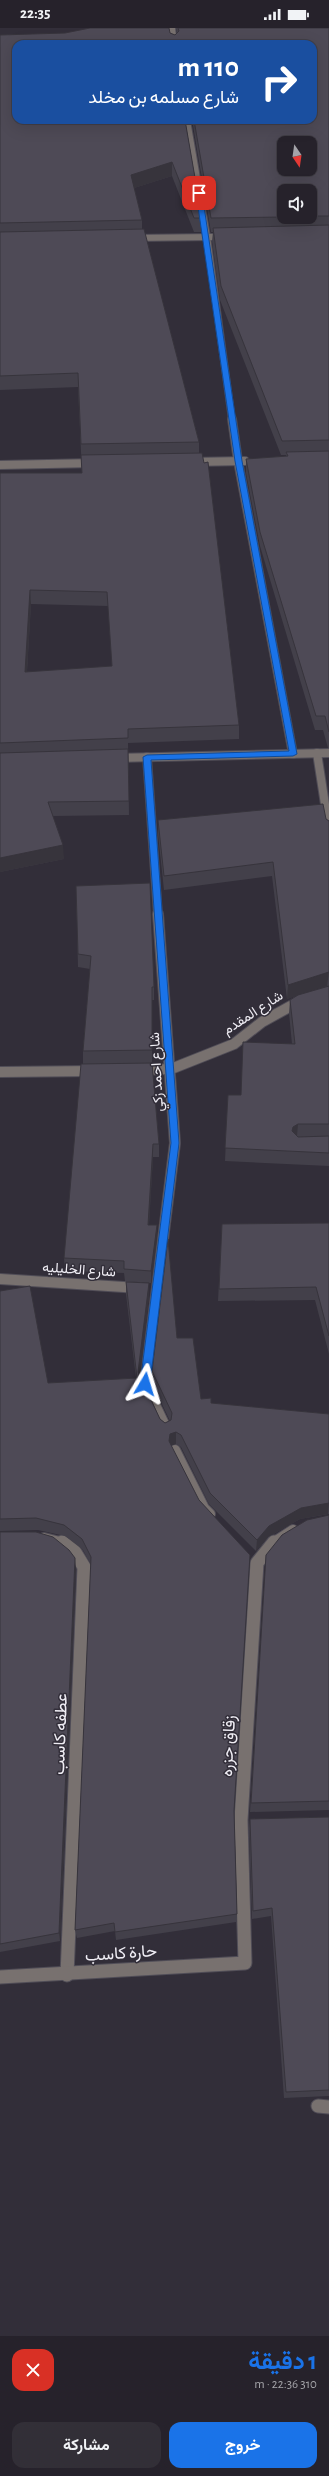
<!DOCTYPE html>
<html lang="ar">
<meta charset="utf-8">
<style>
body{margin:0;font-family:"Alegreya Sans",Vazirmatn,sans-serif;background:#322f37;color:#f1f3f6;direction:rtl;height:100vh;display:flex;flex-direction:column;font-size:15px;white-space:nowrap}
*{box-sizing:border-box;margin:0}
p{font-size:13px;color:#a4a4a9}
.icon{flex:none;width:22px;height:22px;fill:none;stroke:currentColor;stroke-width:2;stroke-linecap:round;stroke-linejoin:round}
.map{position:relative;height:2308px;overflow:hidden;direction:ltr}
.panel{display:flex;flex-direction:column;background:#26222b;flex:1}
.panel>*{flex:none}
.guide{position:absolute;left:12px;top:12px;width:305px;height:84px;border-radius:12px;box-shadow:0 4px 16px #0002,0 0 0 1px #423f47;direction:rtl;background:#1a4fa0;color:#fff;overflow:hidden}
.needle{width:26px;rotate:167deg}
.tools{position:absolute;left:277px;top:108px;display:grid;gap:8px}
.tools a{display:grid;place-items:center;width:40px;height:40px;border-radius:8px;background:#26222b;box-shadow:0 4px 16px #0002,0 0 0 1px #423f47;font-size:20px}
.pin{position:absolute;display:grid;place-items:center;width:34px;height:34px;color:#fff;margin:-17px;border-radius:8px;box-shadow:0 2px 6px #0006}
.me{position:absolute;width:44px;margin:-22px;rotate:7deg;stroke-linejoin:round;filter:drop-shadow(0 0 3px #0008)}
.turn{display:flex;align-items:center;gap:14px;height:84px;padding:0 12px;font-size:18px}
.turn .icon{width:52px;height:52px;stroke-width:2.5}
.turn b{display:block;font-size:28px;line-height:34px}
.round{display:grid;place-items:center;flex:none;width:42px;height:42px;border-radius:12px;background:#322f37}
.summary{display:flex;align-items:center;justify-content:space-between;height:68px;padding:0 12px}
h1{font-size:24px;font-weight:700;line-height:30px;color:#1a73e8}
.cta{display:flex;gap:8px;margin-top:auto;padding:8px 12px}
.cta a{flex:1;height:46px;border-radius:12px;background:#1a73e8;color:#fff;font-size:16px;font-weight:700;line-height:46px;text-align:center}
.cta a+a{background:#322f37;color:#f1f3f6}
.status{display:flex;justify-content:space-between;align-items:center;height:28px;padding:0 20px;background:#26222b;direction:ltr}
.status svg{height:11px;fill:currentColor}
.map>svg:first-child{display:block}
.lines{fill:none;stroke-linecap:round;stroke-linejoin:round}
.minor-far3-casing{stroke:#504d57;stroke-width:8}
.minor-far2-casing{stroke:#504d57;stroke-width:10}
.minor-far1-casing{stroke:#504d57;stroke-width:12}
.minor-casing{stroke:#504d57;stroke-width:15}
.minor-far3{stroke:#78716f;stroke-width:6}
.minor-far2{stroke:#78716f;stroke-width:8}
.minor-far1{stroke:#78716f;stroke-width:10}
.minor{stroke:#78716f;stroke-width:13}
.wall{fill:#43404a;fill-rule:evenodd}
.shaded-wall{fill:#37343c}
.building{fill:#4e4a56;stroke:#37343c;fill-rule:evenodd}
.route{fill:#1a73e8;stroke:#114b97}
.labels{text-anchor:middle;dominant-baseline:central;stroke-width:3;stroke-linejoin:round;paint-order:stroke}
.street-label{font-size:14px;fill:#efedf4;stroke:#322e39}
.near-street-label{font-size:17px;fill:#efedf4;stroke:#322e39}
</style>
<div class="status"><b>22:35</b><svg viewBox="0 0 49 12"><path d="M0 12V9h3v3zM5 12V6h3v6zM10 12V3h3v9zM15 12V0h3v12zM26 1h20v11H26zM47 4h2v5h-2z"/></svg></div>
<div class="map">
<svg width="329" height="2308" viewBox="0 0 329 2308">
<rect width="100%" height="100%" fill="#322e39"/>
<g class="lines">
<defs>
<g id="minor-far3">
<polyline points="172,0 174,16"/>
<polyline points="187,92 207,209 232,392"/>
<polyline points="133,210 213,209"/>
</g>
<g id="minor-far2">
<polyline points="232,391 238,433 293,726"/>
<polyline points="191,434 245,433"/>
<polyline points="0,437 95,435"/>
<polyline points="317,725 329,802"/>
<polyline points="147,729 158,887"/>
<polyline points="115,730 329,725"/>
</g>
<g id="minor-far1">
<polyline points="158,886 175,1115 145,1356 166,1400"/>
<polyline points="138,1042 171,1041 234,1016 262,994 300,973"/>
<polyline points="0,1044 94,1043"/>
<polyline points="0,1251 139,1260"/>
<polyline points="175,1422 204,1480 210,1486"/>
<polyline points="44,1510 64,1515"/>
<polyline points="273,1515 293,1502"/>
</g>
<g id="minor">
<polyline points="62,1514 73,1521 84,1539 67,1947"/>
<polyline points="0,1949 245,1935 241,1792 257,1535 274,1514"/>
<polyline points="318,2078 329,2079"/>
</g>
</defs>
<use href="#minor-far3" class="minor-far3-casing"/>
<use href="#minor-far2" class="minor-far2-casing"/>
<use href="#minor-far1" class="minor-far1-casing"/>
<use href="#minor" class="minor-casing"/>
<use href="#minor-far3" class="minor-far3"/>
<use href="#minor-far2" class="minor-far2"/>
<use href="#minor-far1" class="minor-far1"/>
<use href="#minor" class="minor"/>
</g>
<g class="wall">
<path d="M176,0H329V720H328L323,702H315L260,518L246,445V431L286,428V427H281L220,272L212,213L213,204H211L192,92H313L16,16L185,92L202,190L201,204H194L172,148L134,160L142,192V201L199,414V426L239,697V711L128,715L129,787L53,788L64,831L0,844V445H82L78,359L0,362V7L170,5L175,7L177,5ZM284,163H310V189H284ZM31,576L108,578L112,638L27,644Z"/>
<polygon points="326,791 329,793 329,1138 225,1133 228,1067 241,1067 292,1016 289,985 290,972 295,968 287,971 272,848 164,862 158,806 158,792"/>
<polygon points="76,858 154,959 154,972 152,972 152,1035 159,1116 159,1129 153,1129 149,1197 157,1197 157,1210 151,1255 125,1253 124,1245 65,1243 64,1230 83,1036 83,1023 90,941 78,939"/>
<polygon points="329,1195 329,1326 315,1272 218,1273 222,1196"/>
<polygon points="126,1254 149,1268 140,1347 160,1391 165,1395 170,1393 152,1355 152,1343 177,1310 201,1371 211,1375 329,1386 329,1486 300,1491 268,1509 256,1523 209,1476 181,1419 176,1416 171,1417 234,1783 237,1886 236,1894 116,1912 115,1903 77,1910 75,1902 91,1537 83,1522 65,1508 38,1502 0,1503 0,1263 48,1355 136,1350 126,1266"/>
<polygon points="329,1487 329,1782 250,1784 266,1527"/>
<polygon points="0,1504 76,1541 60,1913 0,1924"/>
<polygon points="329,1789 329,2068 284,2070 271,1888 252,1891 249,1800 250,1791"/>
</g>
<g class="shaded-wall">
<polygon points="172,134 172,148 131,161 131,147"/>
<polygon points="30,562 31,576 26,658 25,644"/>
<polygon points="63,817 64,831 0,844 0,830"/>
<polygon points="329,944 327,958 287,971 288,957"/>
<polygon points="298,1096 297,1108 292,1103 293,1099"/>
<polygon points="153,1116 153,1129 148,1210 148,1197"/>
<polygon points="157,1197 157,1210 151,1255 151,1243"/>
<polygon points="149,1255 149,1268 139,1356 138,1344"/>
<polygon points="176,1404 176,1416 170,1418 169,1413 170,1406"/>
<polygon points="329,1475 328,1486 300,1491 268,1509 256,1523 257,1512 269,1498 301,1480"/>
<polygon points="75,1530 76,1541 60,1913 59,1905"/>
</g>
<g class="building">
<path d="M90,0H169L170,5L175,7L179,3L178,0H329V188H310V163H284V189L211,190L194,92H313V16H16V92H185L202,190H194L172,134L131,147L142,192L0,195V7L65,5ZM284,115H310V141H284Z"/>
<polygon points="329,197 329,412 282,413 221,258 213,200"/>
<polygon points="144,201 199,414 81,416 78,345 0,348 0,204"/>
<polygon points="329,423 329,704 325,688 316,688 260,504 246,431 288,428 286,424"/>
<path d="M202,425L204,435L208,434L239,697L128,701V710L0,715V445H82L81,427ZM30,562L107,564L112,638L25,644Z"/>
<polygon points="128,721 129,773 48,774 63,817 0,830 0,725"/>
<polygon points="323,776 326,791 329,793 329,944 288,957 273,834 164,848 158,792"/>
<polygon points="150,855 154,959 152,959 152,1022 83,1023 91,928 78,926 76,858"/>
<polygon points="329,958 329,1096 298,1096 293,1099 292,1103 298,1109 329,1108 329,1125 225,1120 228,1067 241,1067 243,1014 295,1016 290,972 298,967"/>
<polygon points="152,1035 159,1116 153,1116 148,1197 157,1197 151,1243 124,1241 124,1233 64,1230 81,1036"/>
<polygon points="329,1195 329,1308 316,1259 219,1261 222,1196"/>
<polygon points="168,1211 177,1310 193,1310 201,1371 211,1370 211,1375 329,1386 329,1475 301,1480 269,1498 257,1512 210,1465 181,1407 176,1404 170,1406 169,1413 199,1472 250,1527 234,1783 237,1886 115,1904 114,1895 75,1902 91,1529 82,1511 64,1497 36,1490 0,1491 0,1263 30,1258 48,1355 137,1350 126,1254 149,1255 138,1344 160,1391 165,1395 171,1392 172,1385 152,1343"/>
<polygon points="329,1487 329,1773 251,1775 266,1527 282,1507 307,1492"/>
<polygon points="0,1504 36,1504 53,1509 69,1522 75,1530 59,1905 0,1916"/>
<polygon points="329,1789 329,2062 286,2064 272,1880 253,1883 250,1791"/>
</g>
<polygon class="route" points="199,163 202,165 242,433 297,726 293,728 151,732 179,1115 150,1356 145,1360 140,1356 171,1115 143,729 147,727 289,723 235,433 196,165"/>
<g class="labels">
<g class="street-label">
<text transform="translate(253 985) rotate(-33)">شارع المقدم</text>
<text transform="translate(157 1044) rotate(-93)">شارع احمد زكي</text>
<text transform="translate(79 1242) rotate(4)">شارع الخليليه</text>
</g>
<g class="near-street-label">
<text transform="translate(60 1706) rotate(-88)">عطفه كاسب</text>
<text transform="translate(228 1718) rotate(-87)">زقاق جزره</text>
<text transform="translate(121 1925) rotate(-4)">حارة كاسب</text>
</g>
</g>
</svg>
<div class="tools">
<a><svg class="needle" viewBox="-14 -14 28 28"><path d="M0-13l5 13h-10z" fill="#e53935"/><path d="M0 13l5-13h-10z" fill="#a4a4a9"/></svg></a>
<a><svg class="icon" aria-label="sound" viewBox="0 0 24 24"><path d="M4 9h4l5-4v14l-5-4H4zM17 9q2 3 0 6"/></svg></a>
</div>
<div class="pin" style="left:199px;top:165px;background:#d93025"><svg class="icon" aria-label="arrive" viewBox="0 0 24 24"><path d="M6 21V4h12l-3 4 3 4H6"/></svg></div>
<svg class="me" style="left:145px;top:1356px" viewBox="-20 -20 40 40"><path d="M0-17L14 15 0 8-14 15z" fill="#1a73e8" stroke="#fff" stroke-width="4"/></svg>
<div class="guide">
<div class="turn"><svg class="icon" aria-label="right" viewBox="0 0 24 24"><path d="M7 20v-9h11M14 6l5 5-5 5"/></svg><div><b>110 m</b>شارع مسلمه بن مخلد</div></div>
</div>
</div>
<section class="panel">
<div class="summary"><div><h1>1 دقيقة</h1><p>310 m · 22:36</p></div><a class="round" style="background:#d93025;color:#fff"><svg class="icon" aria-label="close" viewBox="0 0 24 24"><path d="M6 6l12 12M18 6L6 18"/></svg></a></div>
<div class="cta"><a>خروج</a><a>مشاركة</a></div>
</section>
